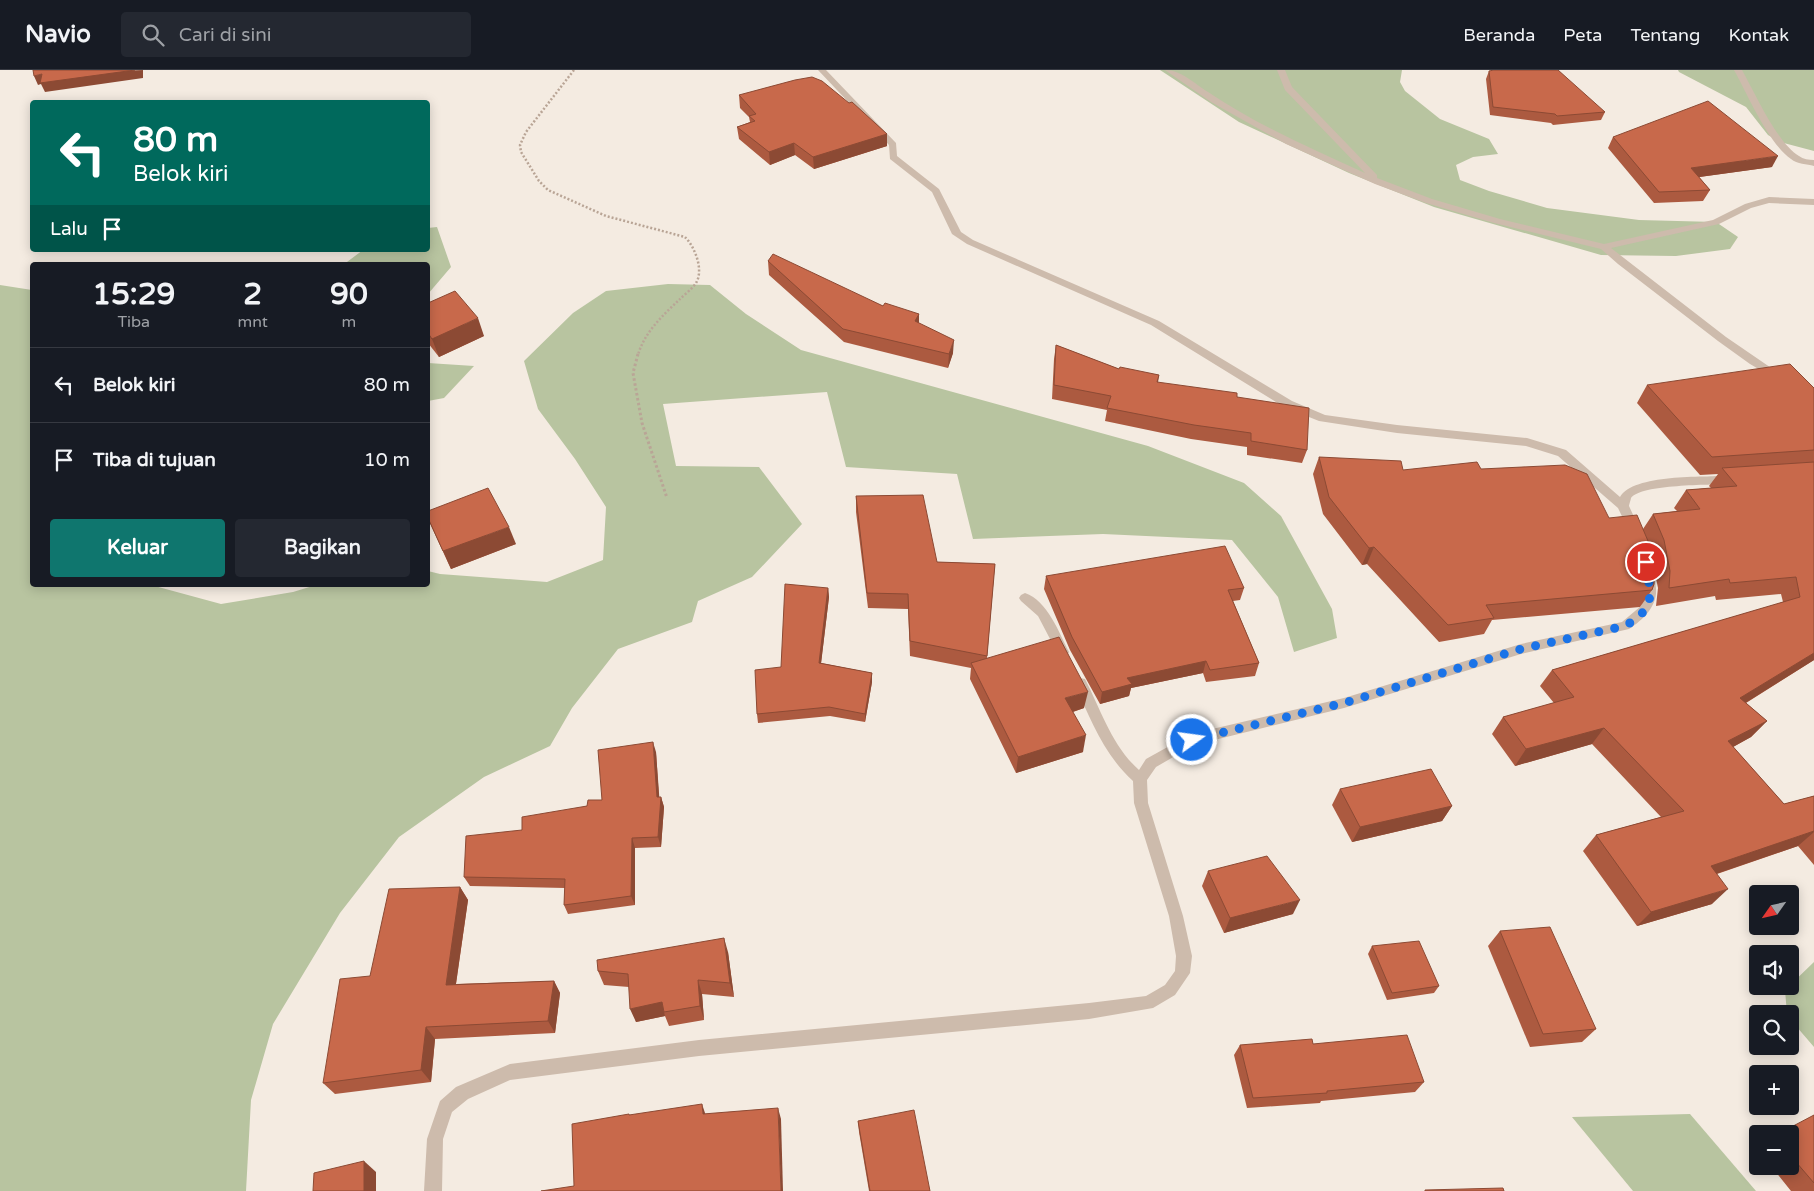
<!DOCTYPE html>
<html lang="id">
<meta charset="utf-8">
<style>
body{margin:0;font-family:"Varela Round",sans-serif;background:#242831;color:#f1f3f6;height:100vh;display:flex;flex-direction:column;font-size:19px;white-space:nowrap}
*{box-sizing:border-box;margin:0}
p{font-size:16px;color:#9ea1a6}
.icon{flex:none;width:28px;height:28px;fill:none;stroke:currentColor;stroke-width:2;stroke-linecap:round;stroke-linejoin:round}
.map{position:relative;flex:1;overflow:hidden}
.drawer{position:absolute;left:30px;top:192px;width:400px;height:325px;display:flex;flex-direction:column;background:#171b24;border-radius:5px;box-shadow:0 2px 12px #0003}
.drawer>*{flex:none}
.banner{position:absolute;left:30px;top:30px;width:400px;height:152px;border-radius:5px;box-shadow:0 2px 12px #0003;background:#00695c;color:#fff;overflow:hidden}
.needle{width:32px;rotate:236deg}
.tools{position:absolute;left:1749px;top:815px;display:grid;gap:10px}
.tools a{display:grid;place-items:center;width:50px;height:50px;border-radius:5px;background:#171b24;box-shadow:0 2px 12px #0003;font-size:25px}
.pin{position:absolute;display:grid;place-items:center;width:42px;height:42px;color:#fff;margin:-21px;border:2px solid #fff;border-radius:50%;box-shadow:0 1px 5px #0007}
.me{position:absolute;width:55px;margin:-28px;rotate:76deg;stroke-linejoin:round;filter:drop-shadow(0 0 4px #0008)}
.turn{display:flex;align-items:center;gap:18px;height:105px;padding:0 20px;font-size:22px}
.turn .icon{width:65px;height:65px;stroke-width:2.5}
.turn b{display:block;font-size:35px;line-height:42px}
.then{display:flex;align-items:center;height:48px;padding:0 20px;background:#0003;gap:10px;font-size:19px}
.eta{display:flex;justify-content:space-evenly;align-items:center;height:85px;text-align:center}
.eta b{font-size:30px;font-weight:700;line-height:35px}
.button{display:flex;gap:10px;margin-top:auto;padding:10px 20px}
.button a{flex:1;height:58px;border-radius:5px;background:#0f766e;color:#fff;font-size:20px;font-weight:700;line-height:58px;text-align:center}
.button a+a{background:#242831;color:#f1f3f6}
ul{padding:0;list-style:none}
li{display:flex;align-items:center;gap:15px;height:75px;padding:0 20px;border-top:1px solid #363941}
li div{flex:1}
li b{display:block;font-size:19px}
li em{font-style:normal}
header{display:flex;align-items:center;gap:30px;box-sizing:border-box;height:70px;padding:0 25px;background:#171b24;border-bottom:1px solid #363941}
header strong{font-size:24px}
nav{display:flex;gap:28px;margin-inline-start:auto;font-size:18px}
.search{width:350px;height:45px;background:#242831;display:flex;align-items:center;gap:12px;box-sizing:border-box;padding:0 18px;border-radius:5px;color:#9ea1a6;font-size:19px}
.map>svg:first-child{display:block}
.green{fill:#b8c4a0}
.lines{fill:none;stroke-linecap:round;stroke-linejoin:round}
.path-far1{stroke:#b9a596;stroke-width:2.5;stroke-dasharray:2 2;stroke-linecap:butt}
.path{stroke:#b9a596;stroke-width:3;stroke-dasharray:2.5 2.5;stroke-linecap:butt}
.street{fill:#cdbbac;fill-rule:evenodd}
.wall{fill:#ac5a40}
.shaded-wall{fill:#8c4a34}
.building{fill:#c8694b;stroke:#8c4a34}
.route{stroke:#1a73e8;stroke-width:9;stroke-dasharray:0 16.2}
</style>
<header>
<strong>Navio</strong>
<div class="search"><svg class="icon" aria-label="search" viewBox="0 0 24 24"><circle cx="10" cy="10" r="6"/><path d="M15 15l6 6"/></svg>Cari di sini</div>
<nav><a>Beranda</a><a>Peta</a><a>Tentang</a><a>Kontak</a></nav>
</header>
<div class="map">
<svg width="1814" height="1121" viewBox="0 0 1814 1121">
<rect width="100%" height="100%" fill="#f4ebe1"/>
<g class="green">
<polygon points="1160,0 1402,0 1400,12 1405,21 1440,49 1489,69 1498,84 1473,87 1456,95 1460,110 1489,121 1547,138 1639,150 1716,152 1738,167 1730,179 1676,186 1601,185 1434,137 1349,103 1239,52"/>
<polygon points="1678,0 1814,0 1814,81 1780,72 1768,65 1746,37 1679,2"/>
<polygon points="437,157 451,197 428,224 428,195 343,195 363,180 428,180 428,158"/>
<polygon points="668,214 710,215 746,244 801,280 1148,376 1244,413 1281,446 1332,539 1337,568 1294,582 1278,527 1232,470 1103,464 973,469 957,404 846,397 827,322 663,334 676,396 759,397 802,454 752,507 698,531 692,552 618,579 572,638 550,676 484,707 399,767 340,843 273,954 251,1030 246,1121 0,1121 0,215 32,220 32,515 151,515 221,534 293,522 316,515 428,515 428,501 440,504 547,512 603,490 606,437 575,389 538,339 524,291 573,243 606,221"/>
<polygon points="428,293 474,296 444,328 428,331"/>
<polygon points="1814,892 1814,977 1790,949 1790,944 1787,944 1785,920"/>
<polygon points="1690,1044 1756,1121 1633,1121 1572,1047"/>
</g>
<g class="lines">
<path class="path-far1" d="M574,0L526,62L520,75L521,82L539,111L548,120L606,146L685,167C695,177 704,200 696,213C692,219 684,225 679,230C663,245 644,263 638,285"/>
<polyline class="path" points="638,284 633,303 642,353 667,428"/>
<g class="street">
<path d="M818,0H826L896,73L897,86L939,119L961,162L973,170L1159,251L1292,331L1325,345L1397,355L1527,368L1566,380L1620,427C1633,404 1704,407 1729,406L1735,410L1729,414C1711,415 1641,414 1631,428C1631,429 1629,435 1629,436L1641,462L1635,466L1631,465L1618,438L1558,386L1526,376L1397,363L1319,351L1284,337L1151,255L967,174L952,164L932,122L890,89L889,75Z"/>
<path d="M1165,0C1181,0 1195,14 1208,22C1257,55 1312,79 1365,103L1285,20L1277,0H1285L1292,17L1377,105V108L1432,129L1500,149L1604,174L1713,150L1745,134L1769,127L1814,129V135L1769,133L1751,138L1719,154L1611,178L1726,267L1783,306L1778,309L1774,308L1750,294L1718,271L1618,194L1601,179L1494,153L1426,133L1375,114L1286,74L1211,32Z"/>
<path d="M1734,0H1742C1755,23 1777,73 1799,86C1803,89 1809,90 1814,90V96C1807,94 1797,94 1791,89C1768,73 1748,25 1734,0Z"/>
<path d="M1648,503L1652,505C1664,528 1648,547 1629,559L1521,584L1344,638L1194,675L1156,697L1147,710L1148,733L1183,846L1192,886L1190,903L1175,925L1153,938L1089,949L699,986L510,1010L468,1029L452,1042L443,1069L442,1121H424L427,1069L440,1031L456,1017L510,994L699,970L1089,933L1146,926L1165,915L1175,901L1176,886L1169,846L1134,733L1133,711C1104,685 1090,648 1074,613L1075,609L1080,608L1085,609C1101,640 1112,676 1139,700L1146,689L1191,664L1344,628L1521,574L1622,552L1641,536C1644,526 1640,514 1644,505Z"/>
<path d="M1025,523C1048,531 1059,563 1069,582L1067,586H1059L1038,546L1021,531L1019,528L1021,525Z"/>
</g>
</g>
<g class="wall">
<polygon points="1489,1 1605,42 1601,50 1553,55 1551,53 1490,45 1486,9"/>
<polygon points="739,25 887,64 887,76 814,99 795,85 770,95 739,69 737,57 750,52 749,47 740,38"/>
<polygon points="1613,67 1772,97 1699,107 1710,120 1703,131 1654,133 1608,78"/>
<polygon points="768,191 883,236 919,244 919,253 953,283 948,298 844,272 769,205"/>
<polygon points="428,233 484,266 439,287 428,273"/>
<polygon points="1056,275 1119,299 1159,305 1158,313 1237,327 1307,380 1302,393 1247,385 1247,377 1191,369 1105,351 1107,340 1052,329 1054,289"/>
<polygon points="1647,315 1814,318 1814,590 1746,633 1767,651 1751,667 1733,677 1784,734 1814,726 1814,795 1798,776 1717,804 1712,834 1637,856 1583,781 1596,765 1661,747 1592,674 1515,696 1492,664 1503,647 1554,633 1540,616 1552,600 1783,532 1781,524 1716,530 1715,526 1656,536 1658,518 1652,488 1650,483 1652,520 1640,537 1492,550 1484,564 1439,572 1367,494 1362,495 1323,444 1313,404 1319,387 1403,400 1481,399 1609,448 1643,459 1653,444 1677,441 1674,438 1686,420 1711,418 1709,416 1718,404 1700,405 1637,333"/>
<polygon points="856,426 937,492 995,494 987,588 1084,638 1073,642 1083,682 1016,703 970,609 971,598 910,586 908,539 868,538 856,442"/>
<polygon points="428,449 516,474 451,499"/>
<polygon points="1046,506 1244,518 1240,530 1233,531 1259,593 1255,606 1206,612 1203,603 1131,618 1129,626 1100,634 1070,580 1044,519"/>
<polygon points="828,518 829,527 821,593 872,603 872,612 865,652 830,646 758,653 757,644 781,597"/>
<polygon points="656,682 659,727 661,727 664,737 661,777 635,778 635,835 568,844 564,835 565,818 470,816 464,807 522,760 587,736 602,730"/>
<polygon points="1340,719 1452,736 1442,751 1352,772 1332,735"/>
<polygon points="1208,801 1293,844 1224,863 1202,816"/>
<polygon points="460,817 468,830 456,914 554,911 560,923 555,963 435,969 431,1012 335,1024 323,1013 370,906"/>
<polygon points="1500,861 1596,959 1582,972 1530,977 1488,876"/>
<polygon points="1372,876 1439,916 1434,923 1387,930 1368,884"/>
<polygon points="728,882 734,927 702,924 704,950 669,956 665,946 636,952 629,917 604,915 598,901"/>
<polygon points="1313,974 1424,1012 1415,1022 1321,1031 1320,1033 1247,1038 1234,985 1240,975"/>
<polygon points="1814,1045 1814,1121 1791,1121 1771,1096 1790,1096 1790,1064"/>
<polygon points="858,1051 930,1121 869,1121 859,1062"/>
</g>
<g class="shaded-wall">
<polygon points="143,0 143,8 45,22 41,14 38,15 34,6 42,4"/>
<polygon points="887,64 887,76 814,99 813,87"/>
<polygon points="794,73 795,85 770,95 769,82"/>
<polygon points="1778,86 1772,97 1685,109 1691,98"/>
<polygon points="919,244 919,257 915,251"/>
<polygon points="478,248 484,266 439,287 432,269"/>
<polygon points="954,270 953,283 948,298 949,284"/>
<polygon points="509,457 516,474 451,499 443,481"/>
<polygon points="1374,477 1367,494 1362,495 1369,478"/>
<polygon points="828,518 829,527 820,602 819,593"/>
<polygon points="1814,583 1814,590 1726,645 1740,628"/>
<polygon points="1206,591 1203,603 1131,618 1129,626 1100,634 1102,622 1127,608"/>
<polygon points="872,603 872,612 865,652 865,644"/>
<polygon points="1088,622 1084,638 1063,645 1065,628"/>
<polygon points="1767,651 1751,667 1713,688 1728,671"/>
<polygon points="1604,658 1592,674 1515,696 1526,679"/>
<polygon points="1086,665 1083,682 1016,703 1018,687"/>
<polygon points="653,672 656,682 660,737 657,727"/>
<polygon points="661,727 664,737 661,777 658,767"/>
<polygon points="1452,736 1442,751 1352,772 1360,757"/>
<polygon points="1814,761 1814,762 1798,776 1695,811 1711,796"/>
<polygon points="632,768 635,778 635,835 631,826"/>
<polygon points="460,817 468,830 454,927 446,915"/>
<polygon points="1728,819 1712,834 1637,856 1651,842"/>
<polygon points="1300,830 1293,844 1224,863 1230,848"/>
<polygon points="724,868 728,882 734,927 730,913"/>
<polygon points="698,910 702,924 704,950 700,936"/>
<polygon points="554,911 560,923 555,963 548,951"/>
<polygon points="662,932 664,942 665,946 636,952 630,939"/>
<polygon points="426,957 435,969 431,1012 421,1000"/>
<polygon points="702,1034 706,1046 703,1044"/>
<polygon points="778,1038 781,1049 783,1121 781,1121"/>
<polygon points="364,1091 376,1102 376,1121 364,1121"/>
</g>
<g class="building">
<polygon points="33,0 135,0 40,13 42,4 34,6"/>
<polygon points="1494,0 1558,0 1605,42 1557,46 1555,44 1493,37 1489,1"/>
<polygon points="812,7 822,11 849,33 852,32 887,64 813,87 794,73 769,82 737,57 755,51 749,46 756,44 739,25 795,10"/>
<polygon points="1708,31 1778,86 1691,98 1710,120 1659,122 1613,67"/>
<polygon points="773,184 883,236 885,233 919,244 915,251 954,270 949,284 843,259 768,191"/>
<polygon points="455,221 478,248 432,269 428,263 428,233"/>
<polygon points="1056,275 1119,299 1120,297 1159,305 1157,312 1237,323 1237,327 1309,338 1307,380 1251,371 1251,363 1194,355 1107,338 1111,326 1054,315"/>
<polygon points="1790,294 1814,318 1814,380 1712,387 1647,315"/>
<polygon points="1319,387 1401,391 1403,400 1477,392 1481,399 1565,395 1587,404 1609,448 1637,445 1648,471 1654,501 1654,514 1652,520 1486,535 1494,548 1448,555 1374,477 1369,478 1329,427"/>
<polygon points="1814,392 1814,583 1740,628 1767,651 1728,671 1784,734 1814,726 1814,761 1711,796 1728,819 1651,842 1596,765 1684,741 1604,658 1526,679 1503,647 1574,627 1552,600 1800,527 1796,507 1730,513 1729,509 1669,518 1670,501 1664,470 1653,444 1700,439 1686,420 1737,416 1722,398"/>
<polygon points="488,418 509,457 443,481 428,448 428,441"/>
<polygon points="923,425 937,492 995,494 987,586 910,571 908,524 867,523 856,426"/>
<polygon points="1225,476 1244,518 1228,520 1259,593 1210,600 1206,591 1127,608 1132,614 1102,622 1072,567 1046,506"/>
<polygon points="785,514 828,518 819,593 872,603 865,644 829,637 757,644 755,600 781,597"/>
<polygon points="1059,567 1088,622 1065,628 1086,665 1018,687 971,593"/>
<polygon points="653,672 657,727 661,727 658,767 632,768 631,826 564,835 565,809 464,807 466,766 522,760 522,747 587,736 588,730 602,730 598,680"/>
<polygon points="1431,699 1452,736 1360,757 1340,719"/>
<polygon points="1267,786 1300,830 1230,848 1208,801"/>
<polygon points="460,817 446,915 554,911 548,951 426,957 421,1000 323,1013 340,909 370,906 389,819"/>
<polygon points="1550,857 1596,959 1543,964 1500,861"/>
<polygon points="724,868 730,913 698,910 700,936 664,942 662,932 630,939 628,904 598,901 597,890"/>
<polygon points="1419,871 1439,916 1392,923 1372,876"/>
<polygon points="1407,965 1424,1012 1327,1021 1327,1023 1253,1028 1240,975 1312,969 1313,974"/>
<polygon points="702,1034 703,1044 778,1038 781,1121 541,1121 574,1116 572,1054 629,1044 629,1045"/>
<polygon points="914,1040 930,1121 870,1121 858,1051"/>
<polygon points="1814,1045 1814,1113 1790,1085 1790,1064 1778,1064"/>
<polygon points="364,1091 364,1121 313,1121 314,1103"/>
<polygon points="1503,1118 1504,1121 1425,1121 1425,1120"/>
</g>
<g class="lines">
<path class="route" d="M1192,670L1344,633L1521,579L1625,556C1658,536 1650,526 1646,492"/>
</g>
</svg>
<div class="tools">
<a><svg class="needle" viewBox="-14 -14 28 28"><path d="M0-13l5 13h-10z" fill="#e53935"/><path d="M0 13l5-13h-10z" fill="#9ea1a6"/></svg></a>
<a><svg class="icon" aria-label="sound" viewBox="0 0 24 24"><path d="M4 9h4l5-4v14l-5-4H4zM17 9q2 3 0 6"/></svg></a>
<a><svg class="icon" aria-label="search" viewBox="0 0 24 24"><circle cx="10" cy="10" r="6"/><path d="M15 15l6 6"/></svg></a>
<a>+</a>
<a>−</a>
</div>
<div class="pin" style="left:1646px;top:492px;background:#d93025"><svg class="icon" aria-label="arrive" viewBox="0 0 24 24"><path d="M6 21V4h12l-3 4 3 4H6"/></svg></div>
<svg class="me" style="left:1192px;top:670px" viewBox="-20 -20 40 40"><circle r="17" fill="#1a73e8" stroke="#fff" stroke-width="3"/><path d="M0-11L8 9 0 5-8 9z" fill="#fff"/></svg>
<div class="banner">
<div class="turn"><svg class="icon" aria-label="left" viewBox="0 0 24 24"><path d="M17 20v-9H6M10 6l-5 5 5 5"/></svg><div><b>80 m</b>Belok kiri</div></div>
<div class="then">Lalu<svg class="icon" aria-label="arrive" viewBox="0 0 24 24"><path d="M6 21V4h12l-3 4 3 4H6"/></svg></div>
</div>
<section class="drawer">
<div class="eta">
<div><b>15:29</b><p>Tiba</p></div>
<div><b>2</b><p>mnt</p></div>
<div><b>90</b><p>m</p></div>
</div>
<ul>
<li><svg class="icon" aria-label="left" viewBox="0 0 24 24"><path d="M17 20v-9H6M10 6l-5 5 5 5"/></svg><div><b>Belok kiri</b></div><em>80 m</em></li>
<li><svg class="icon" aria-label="arrive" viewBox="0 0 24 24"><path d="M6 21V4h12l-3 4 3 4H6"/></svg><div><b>Tiba di tujuan</b></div><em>10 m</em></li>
</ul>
<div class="button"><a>Keluar</a><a>Bagikan</a></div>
</section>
</div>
